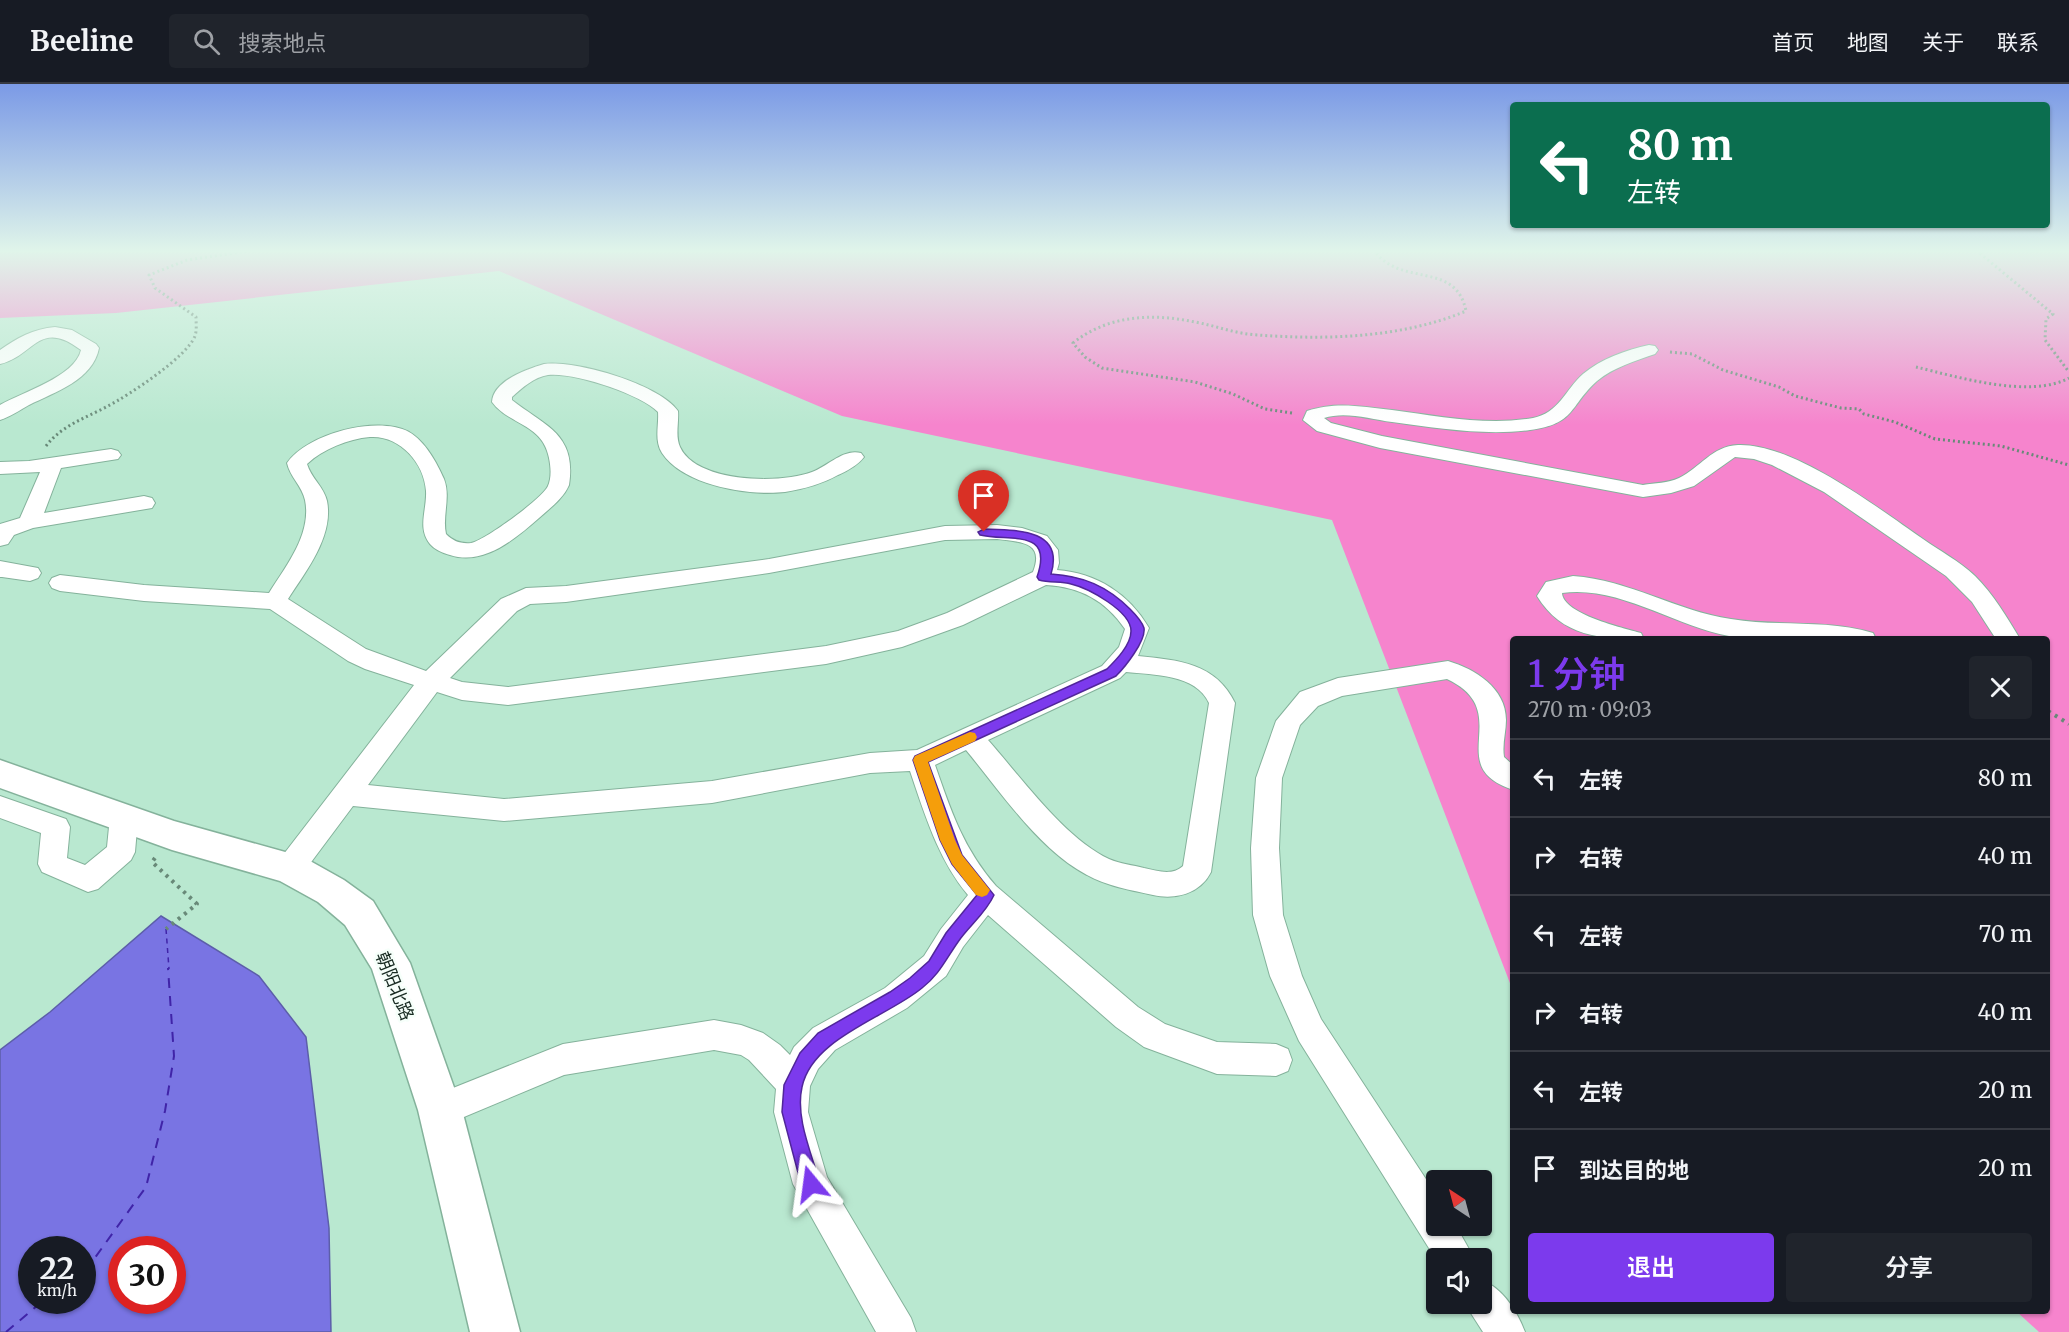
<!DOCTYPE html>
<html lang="zh">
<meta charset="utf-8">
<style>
body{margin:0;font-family:Merriweather,"Noto Sans SC",serif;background:#20242c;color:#f1f3f6;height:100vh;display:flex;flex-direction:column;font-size:22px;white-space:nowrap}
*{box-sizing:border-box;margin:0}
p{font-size:20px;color:#9ea1a6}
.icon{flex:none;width:33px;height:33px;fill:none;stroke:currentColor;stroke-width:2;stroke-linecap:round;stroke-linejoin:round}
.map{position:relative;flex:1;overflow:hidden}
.drawer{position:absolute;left:1510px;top:552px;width:540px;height:678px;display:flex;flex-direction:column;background:#171b24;border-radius:6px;box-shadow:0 2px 4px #0004}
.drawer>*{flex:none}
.top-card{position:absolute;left:1510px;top:18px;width:540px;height:126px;border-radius:6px;box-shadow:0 2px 4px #0004;background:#0b6e4f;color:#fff;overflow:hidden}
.needle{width:39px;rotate:324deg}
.controls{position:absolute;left:1426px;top:1086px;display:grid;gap:12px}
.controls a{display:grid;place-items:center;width:66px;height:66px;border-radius:6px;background:#171b24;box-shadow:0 2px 4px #0004;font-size:30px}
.speed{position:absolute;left:18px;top:1152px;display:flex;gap:12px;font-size:30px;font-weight:700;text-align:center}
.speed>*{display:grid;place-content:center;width:78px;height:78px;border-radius:50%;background:#171b24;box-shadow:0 2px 4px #0004;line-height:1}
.speed small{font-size:15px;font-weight:400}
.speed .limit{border:9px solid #d22;background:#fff;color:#111}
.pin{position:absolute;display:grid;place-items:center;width:51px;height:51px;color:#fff;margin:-62px -26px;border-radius:50% 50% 50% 0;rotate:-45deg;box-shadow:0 0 6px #0007}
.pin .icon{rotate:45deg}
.me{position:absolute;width:66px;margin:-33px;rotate:344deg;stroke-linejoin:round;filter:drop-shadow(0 0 4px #0008)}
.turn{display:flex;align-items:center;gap:21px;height:126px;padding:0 18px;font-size:27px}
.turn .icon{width:78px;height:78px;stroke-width:2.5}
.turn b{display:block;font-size:42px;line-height:51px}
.round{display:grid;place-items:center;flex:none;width:63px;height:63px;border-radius:6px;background:#20242c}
.summary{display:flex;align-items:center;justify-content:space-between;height:102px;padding:0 18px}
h1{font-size:36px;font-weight:600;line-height:45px;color:#7c3aed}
.action{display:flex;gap:12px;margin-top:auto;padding:12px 18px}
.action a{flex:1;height:69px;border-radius:6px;background:#7c3aed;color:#fff;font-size:24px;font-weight:600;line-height:69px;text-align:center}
.action a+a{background:#20242c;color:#f1f3f6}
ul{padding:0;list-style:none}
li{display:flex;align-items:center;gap:18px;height:78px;padding:0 18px;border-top:2px solid #363941}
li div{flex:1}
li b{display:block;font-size:22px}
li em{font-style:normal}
header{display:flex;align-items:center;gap:36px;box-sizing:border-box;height:84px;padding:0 30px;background:#171b24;border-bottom:2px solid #363941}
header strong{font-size:28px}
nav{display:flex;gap:33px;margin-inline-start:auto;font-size:21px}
.search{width:420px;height:54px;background:#20242c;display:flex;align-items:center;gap:15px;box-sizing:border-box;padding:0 21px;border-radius:6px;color:#9ea1a6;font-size:22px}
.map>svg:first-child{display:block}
.green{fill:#f684cd}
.water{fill:#7974e3;stroke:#5c5ea9;stroke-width:1.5;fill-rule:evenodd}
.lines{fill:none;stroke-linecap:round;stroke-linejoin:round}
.ferry-far1{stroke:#4024a8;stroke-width:1.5;stroke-dasharray:5 4.5;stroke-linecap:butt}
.ferry{stroke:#4024a8;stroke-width:2;stroke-dasharray:10 8;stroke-linecap:butt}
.minor-casing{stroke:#84b29b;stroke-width:2}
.major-casing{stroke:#84b29b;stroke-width:3}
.path-far1{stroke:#688978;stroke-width:3;stroke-dasharray:2 3;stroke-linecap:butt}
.path{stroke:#688978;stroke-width:4;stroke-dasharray:3 5;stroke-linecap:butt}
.minor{fill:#fff;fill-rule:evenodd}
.major{fill:#fff;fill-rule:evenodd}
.route{fill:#7c3aed;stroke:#51269a;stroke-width:1.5}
.slow{fill:#f59e0b}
.labels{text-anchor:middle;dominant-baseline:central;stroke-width:5;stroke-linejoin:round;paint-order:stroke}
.near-street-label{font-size:18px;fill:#182b22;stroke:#f6fffa}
</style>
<header>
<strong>Beeline</strong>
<div class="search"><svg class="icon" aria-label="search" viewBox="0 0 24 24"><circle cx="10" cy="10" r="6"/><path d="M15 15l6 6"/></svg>搜索地点</div>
<nav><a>首页</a><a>地图</a><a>关于</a><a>联系</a></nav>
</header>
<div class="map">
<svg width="2069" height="1248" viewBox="0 0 2069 1248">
<rect width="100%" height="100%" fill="#b9e8d0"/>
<polygon class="green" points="0,166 2069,166 2069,1248 2039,1248 2016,1227 2048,1227 2048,555 1514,555 1513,907 1332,436 842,332 499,187 116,229 0,234"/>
<path class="water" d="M161,832L259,892L306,953L329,1144L331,1248H0V966L50,928ZM32,1166H82V1216H32ZM122,1166H172V1216H122Z"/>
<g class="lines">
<polyline class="ferry-far1" points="166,845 169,885"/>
<g class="ferry">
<polyline points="82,1184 94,1175 146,1103 165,1027 174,972 168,884"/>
<polyline points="6,1248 44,1216"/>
</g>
<defs>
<g id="minor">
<path d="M55,243L72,246L96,260L99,264C93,296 55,308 29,321C20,326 10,333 0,336V321C22,308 75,293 81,266C39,234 34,272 0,280V266C17,254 33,245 55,243Z"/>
<path d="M1649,261L1655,262L1658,266L1655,270C1635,277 1614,283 1597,297C1569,322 1576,340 1530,346C1485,352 1437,344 1392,338C1370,335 1345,327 1324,334L1331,339L1382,352L1643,401C1655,399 1668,399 1679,394C1700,384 1712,362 1738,361C1793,359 1878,424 1923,455C1940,467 1959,477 1975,492C1993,510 2007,533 2020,555H1996L1972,518L1946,492L1824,408L1772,381L1754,375L1735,373L1694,402L1671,409L1643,413L1380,364L1317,347L1303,336L1307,327C1337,317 1362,323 1392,326C1437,332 1488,342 1533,334C1559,329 1565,306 1583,290C1601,275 1626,266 1649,261Z"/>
<path d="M544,280C576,276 659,300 678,327C679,339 675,352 680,363C696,399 781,400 812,388C828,382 844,364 861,369L864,373C858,381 847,387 838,391C822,400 804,405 785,408C749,412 684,402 662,369C654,356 659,342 658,328C640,310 574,288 548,291C534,293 522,304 512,313V316C545,342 577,350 569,401C563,415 550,424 539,434C515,455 484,482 450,471C443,469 435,466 430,460C417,444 427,426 426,407C424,378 399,351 370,353C348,355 323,365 307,380C311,394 324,403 327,417C334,452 306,487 288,515L366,565L426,587L501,515L526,504L566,502L769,475L945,442L997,441L1022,444L1047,452L1058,466L1059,479L1057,486C1097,489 1129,510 1149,544L1138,572C1178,576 1216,579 1235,619L1211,788C1200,810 1175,816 1153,811C1131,806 1106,802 1087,791C1039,766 1000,707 966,666L935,681C951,727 963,764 996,802L1138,923L1165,940L1217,958L1276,960L1288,965L1292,976L1288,987L1276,992L1217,990L1144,963L1116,943L988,831L963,863L946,892L907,924L835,966L818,985L810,1002L808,1028L827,1093L911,1234L916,1248H876L793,1100L774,1028L776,1005L749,976L741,971L714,966L564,991L440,1043L428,1038L423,1026L428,1014L563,960L714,936L741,941L763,949L780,961L790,971L794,963L813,944L885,904L924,872L941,845L968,811C938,775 925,731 910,687L870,689L712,719L504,737L353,722L300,793L290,796L280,793L276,784L280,775L414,601L365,585L348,577L270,525L144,517L60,507L52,504L49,499L52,494L60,491L144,501L269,509C286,482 312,450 305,416C302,402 290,393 287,379C307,350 377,331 409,348C425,357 437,379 444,395C451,413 442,432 446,450C453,457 460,460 471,459C484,457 543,414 548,402C553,391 550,372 545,362C535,340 505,337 492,318C493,297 527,285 544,280ZM997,455C1020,458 1045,457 1033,488L947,529L898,547L826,562L508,603L462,598L450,594L517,527L530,520L566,518L769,489L945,456ZM1046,501C1080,503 1105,516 1125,545L1119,563L1102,582L917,666L870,669L712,697L504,715L368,701L437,608L462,616L508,621L826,580L902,563L963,541ZM1126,588C1153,591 1196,590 1209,619L1183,782C1172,792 1158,787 1144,784C1133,781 1120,780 1109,775C1065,755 1020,692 988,656L1120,594Z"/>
<polygon points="111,365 118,367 121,371 118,375 61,384 44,429 144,412 152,414 155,419 152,424 33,444 14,451 8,460 0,462 0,440 20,434 40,388 0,390 0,378 29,377"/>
<polygon points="0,477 38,484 41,489 38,494 30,497 2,493 0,493"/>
<path d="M1573,492C1630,496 1676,527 1731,535C1779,543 1826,535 1873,549L1876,555C1828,555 1777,560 1729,552C1674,542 1619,501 1562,509C1563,530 1623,544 1641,549L1644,555C1601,555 1562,553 1537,512L1546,498Z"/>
<path d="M1448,577C1475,585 1506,604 1506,636C1506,648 1502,660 1504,673L1514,682V706C1440,683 1517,628 1447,595L1342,612L1318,622L1300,641L1282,694L1279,764L1283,831L1302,892L1321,935L1437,1112V1142H1456L1474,1174H1437V1177L1299,957L1270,892L1253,831L1251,764L1256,694L1276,637L1300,608L1338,594Z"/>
<polygon points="0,712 66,735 70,743 67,774 85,781 107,763 110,733 114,725 124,722 134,725 138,733 135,768 131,776 98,805 88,808 42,788 38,780 41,749 0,734"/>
<path d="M1482,1196C1503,1205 1517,1227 1525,1248H1483L1465,1220H1482Z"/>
</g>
<polygon id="major" points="0,676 174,737 303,773 344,796 373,817 410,879 462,1026 520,1248 470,1248 418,1026 372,885 345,841 318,818 280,797 172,766 0,704"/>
</defs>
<use href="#minor" class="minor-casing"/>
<use href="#major" class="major-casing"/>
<g class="path-far1">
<polyline points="1976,166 2053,230 2046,235 2045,256 2069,288"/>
<polyline points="1670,268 1692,270 1723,286 1779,303 1795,312 1841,324 1859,325 1864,330 1895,338 1935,355 2001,362 2069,381"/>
<path d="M1916,283C1958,293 2030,315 2069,294"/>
<path d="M1292,329L1265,325L1233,310L1195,298L1102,284L1085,273L1073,259C1108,231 1152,229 1195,238C1217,242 1236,250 1258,251C1326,256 1402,254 1466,227C1456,176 1400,204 1374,166"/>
<path d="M46,362C62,341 86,334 108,322C129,311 187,273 195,252C197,246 196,239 196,233L155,204L149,191L187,176L255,166"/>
</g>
<g class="path">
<polyline points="2048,627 2069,640"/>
<polyline points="155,774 152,778 197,820 166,845"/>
</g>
<use href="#minor" class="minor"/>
<use href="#major" class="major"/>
</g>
<linearGradient id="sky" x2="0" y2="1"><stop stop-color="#7b9ae6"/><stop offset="0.49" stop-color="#e0f5ea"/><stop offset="1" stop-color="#e0f5ea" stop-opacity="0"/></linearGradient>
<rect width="2069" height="341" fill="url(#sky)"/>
<path class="route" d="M984,445C1014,446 1065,444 1051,490C1083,492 1107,502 1130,525C1135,530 1142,537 1144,544C1146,557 1125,583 1116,592L928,678L962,771L994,811C986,829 969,842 958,858C946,875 939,891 922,904C887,933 812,954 802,1003C795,1034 812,1070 820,1100L817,1107L811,1110L804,1107L801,1100L782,1028L784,1001L800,969L818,949L890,908L910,894L929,877L946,849L977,811L952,780L940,756L913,676L915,672L1107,585C1116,576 1131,561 1131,547C1131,527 1088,504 1071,500C1061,497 1050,499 1039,496L1037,493C1054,444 1010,458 980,451L978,448Z"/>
<polygon class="slow" points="970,648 975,649 977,653 975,657 928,678 955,756 962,771 990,806 987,811 982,813 976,811 952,780 940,756 913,676 915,672"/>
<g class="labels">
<g class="near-street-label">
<text transform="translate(395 902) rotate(68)">朝阳北路</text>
</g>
</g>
</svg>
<div class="controls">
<a><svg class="needle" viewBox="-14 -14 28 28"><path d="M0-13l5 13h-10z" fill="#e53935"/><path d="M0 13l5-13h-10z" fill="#9ea1a6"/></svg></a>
<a><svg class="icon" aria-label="sound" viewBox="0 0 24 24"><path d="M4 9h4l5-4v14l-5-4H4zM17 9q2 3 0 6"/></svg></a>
</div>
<div class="speed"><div>22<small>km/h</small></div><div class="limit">30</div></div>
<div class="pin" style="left:984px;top:448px;background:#d93025"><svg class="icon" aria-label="arrive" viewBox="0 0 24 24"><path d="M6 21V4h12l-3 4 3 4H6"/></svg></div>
<svg class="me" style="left:811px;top:1100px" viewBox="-20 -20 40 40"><path d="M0-17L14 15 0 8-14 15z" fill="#7c3aed" stroke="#fff" stroke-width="4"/></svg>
<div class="top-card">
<div class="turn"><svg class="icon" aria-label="left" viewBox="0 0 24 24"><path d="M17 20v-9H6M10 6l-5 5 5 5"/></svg><div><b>80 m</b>左转</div></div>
</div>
<section class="drawer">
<div class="summary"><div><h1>1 分钟</h1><p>270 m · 09:03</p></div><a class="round"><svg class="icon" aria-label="close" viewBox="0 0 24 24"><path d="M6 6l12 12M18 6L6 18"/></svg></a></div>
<ul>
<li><svg class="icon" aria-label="left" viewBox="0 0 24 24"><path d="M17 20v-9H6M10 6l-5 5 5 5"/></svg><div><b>左转</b></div><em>80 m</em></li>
<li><svg class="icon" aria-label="right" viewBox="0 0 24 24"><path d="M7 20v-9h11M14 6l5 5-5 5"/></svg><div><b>右转</b></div><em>40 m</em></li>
<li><svg class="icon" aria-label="left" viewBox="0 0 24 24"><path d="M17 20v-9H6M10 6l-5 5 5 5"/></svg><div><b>左转</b></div><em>70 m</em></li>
<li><svg class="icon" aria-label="right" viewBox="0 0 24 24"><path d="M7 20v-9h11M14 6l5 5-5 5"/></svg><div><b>右转</b></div><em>40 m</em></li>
<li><svg class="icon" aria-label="left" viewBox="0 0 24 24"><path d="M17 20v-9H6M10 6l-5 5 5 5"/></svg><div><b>左转</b></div><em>20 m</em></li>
<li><svg class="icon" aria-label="arrive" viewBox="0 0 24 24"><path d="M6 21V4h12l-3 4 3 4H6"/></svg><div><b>到达目的地</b></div><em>20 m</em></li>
</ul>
<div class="action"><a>退出</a><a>分享</a></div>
</section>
</div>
